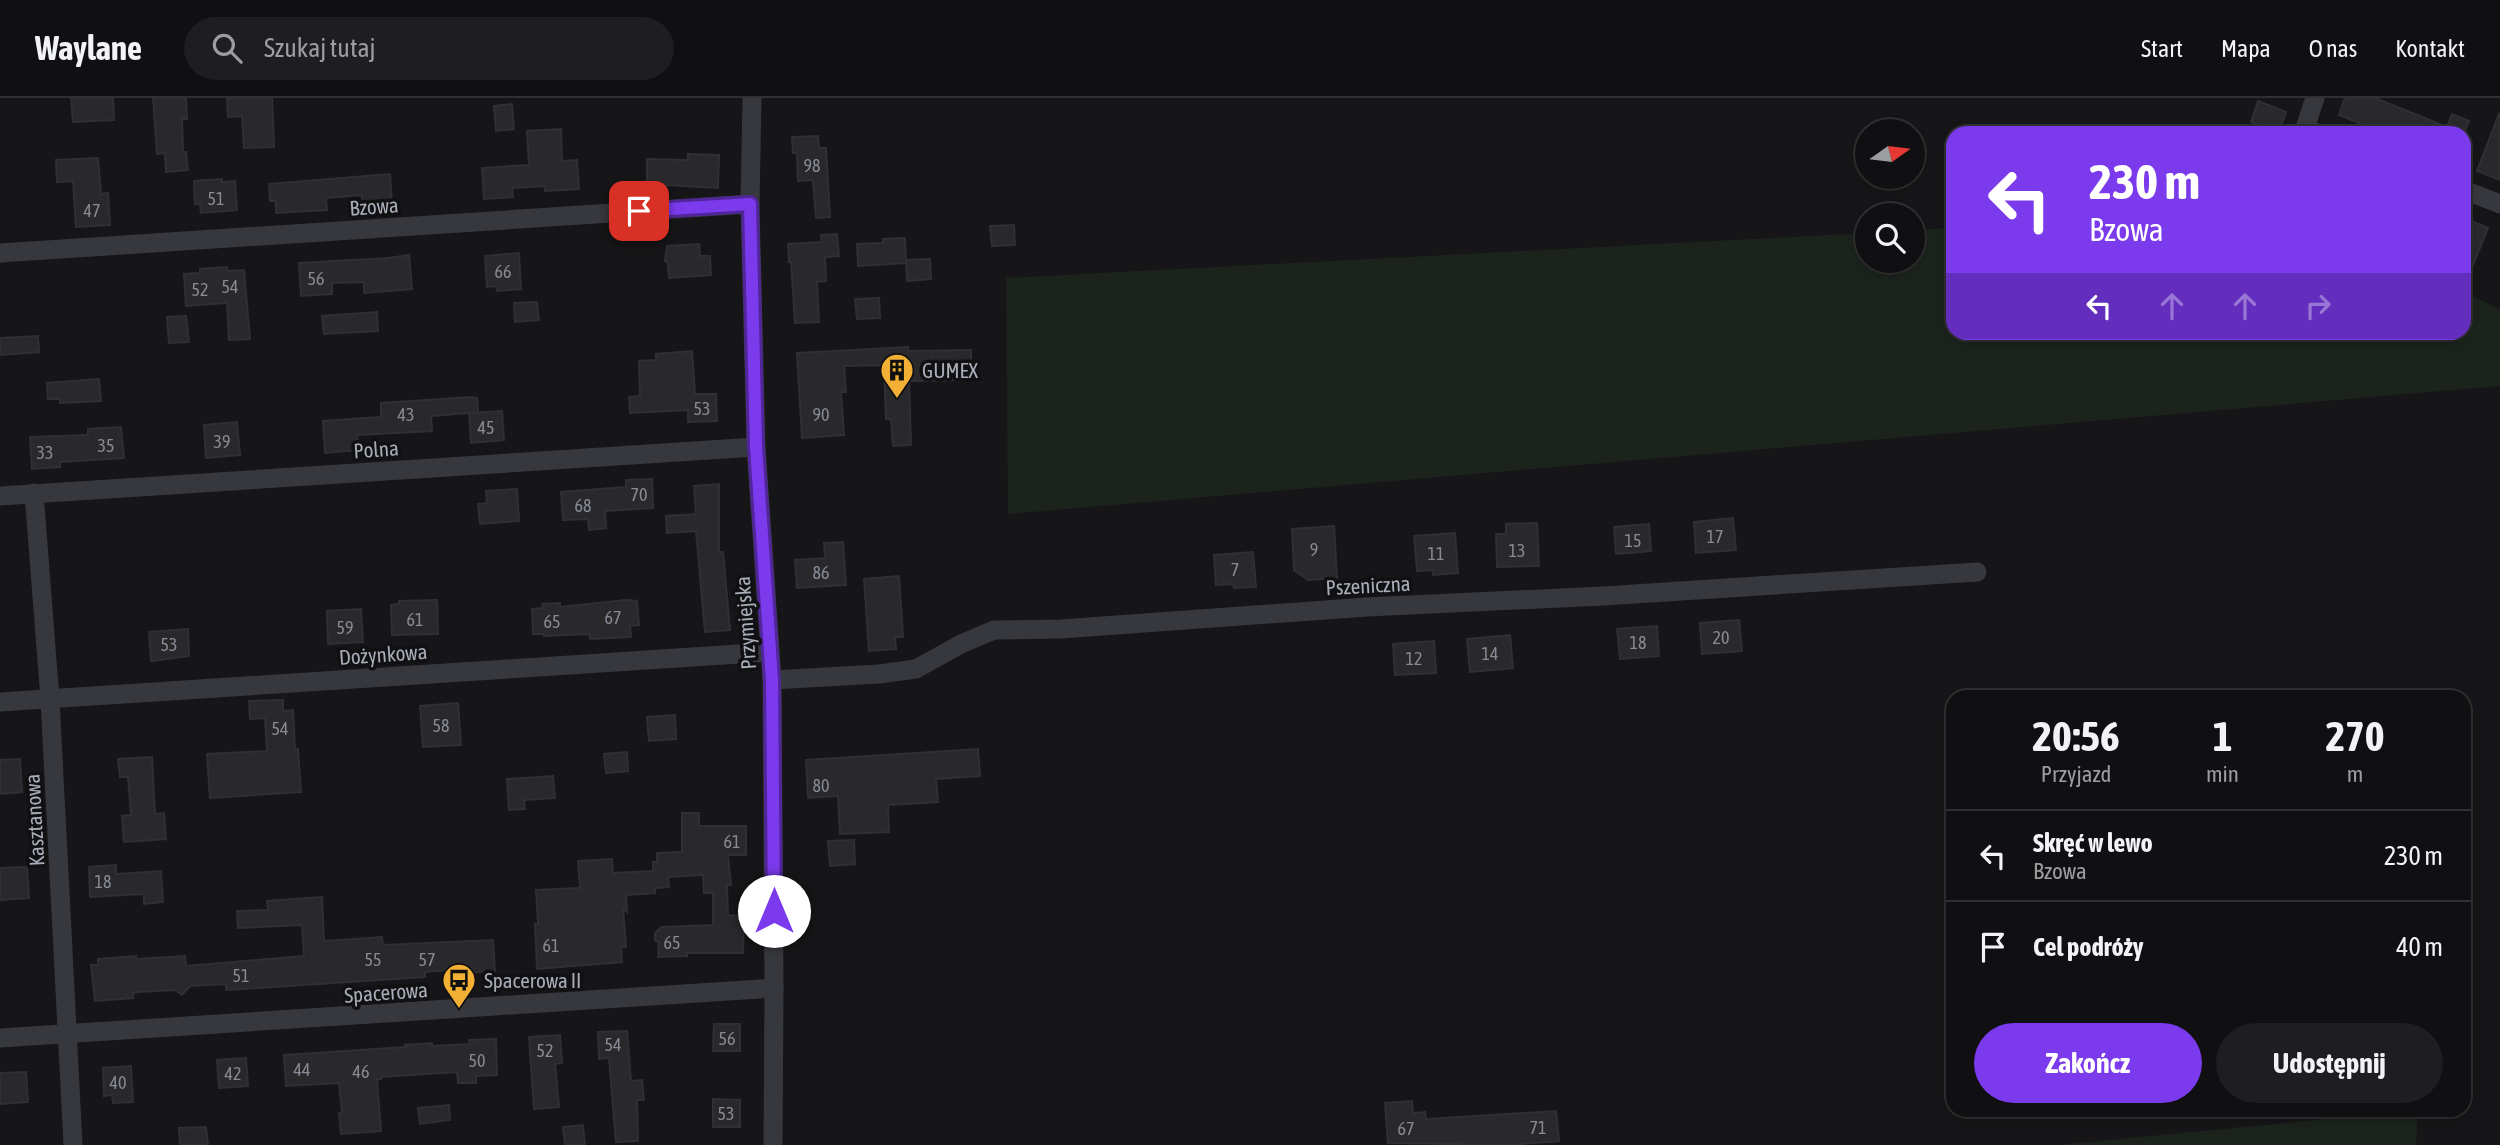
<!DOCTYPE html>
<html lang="pl">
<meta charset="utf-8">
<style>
body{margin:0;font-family:"Asap Condensed",sans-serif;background:#1e1e20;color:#f1f3f6;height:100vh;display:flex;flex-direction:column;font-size:26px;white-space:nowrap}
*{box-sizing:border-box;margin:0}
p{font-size:23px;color:#9c9d9f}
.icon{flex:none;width:38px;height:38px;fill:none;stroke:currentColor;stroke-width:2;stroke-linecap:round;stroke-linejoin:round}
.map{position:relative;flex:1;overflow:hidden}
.details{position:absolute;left:1946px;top:592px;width:525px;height:427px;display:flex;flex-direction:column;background:#101012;border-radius:21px;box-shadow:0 4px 10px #0003,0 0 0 2px #303032}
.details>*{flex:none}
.top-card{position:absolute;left:1946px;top:28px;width:525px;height:214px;border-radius:21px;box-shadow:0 4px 10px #0003,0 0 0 2px #303032;background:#7c3aed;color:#fff;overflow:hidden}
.needle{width:46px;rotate:76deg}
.buttons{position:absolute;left:1855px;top:21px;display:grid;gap:14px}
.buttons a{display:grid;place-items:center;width:70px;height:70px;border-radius:50%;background:#101012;box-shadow:0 4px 10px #0003,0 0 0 2px #303032;font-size:35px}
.pin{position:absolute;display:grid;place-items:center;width:60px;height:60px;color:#fff;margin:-30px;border-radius:14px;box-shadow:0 4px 10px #0006}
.me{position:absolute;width:77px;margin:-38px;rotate:0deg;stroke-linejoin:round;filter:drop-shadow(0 0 5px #0008)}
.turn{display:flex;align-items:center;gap:24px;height:147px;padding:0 28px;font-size:32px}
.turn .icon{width:91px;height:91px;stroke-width:2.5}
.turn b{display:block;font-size:49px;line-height:60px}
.lanes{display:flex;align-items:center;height:66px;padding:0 28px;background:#0003;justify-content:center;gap:35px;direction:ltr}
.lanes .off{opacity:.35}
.eta{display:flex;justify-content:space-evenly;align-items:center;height:119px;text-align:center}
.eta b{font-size:42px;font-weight:700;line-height:49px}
.primary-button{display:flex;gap:14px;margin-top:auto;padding:14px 28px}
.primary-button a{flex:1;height:80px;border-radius:42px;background:#7c3aed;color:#fff;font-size:28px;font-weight:700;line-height:80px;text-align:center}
.primary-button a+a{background:#1e1e20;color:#f1f3f6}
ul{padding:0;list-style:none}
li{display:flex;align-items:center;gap:21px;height:91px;padding:0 28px;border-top:2px solid #303032}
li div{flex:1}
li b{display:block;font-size:26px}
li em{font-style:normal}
header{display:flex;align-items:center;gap:42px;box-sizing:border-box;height:98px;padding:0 35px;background:#101012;border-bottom:2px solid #303032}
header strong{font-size:33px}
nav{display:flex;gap:38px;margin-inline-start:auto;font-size:24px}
.search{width:490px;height:63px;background:#1e1e20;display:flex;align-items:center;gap:18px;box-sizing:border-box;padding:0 24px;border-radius:38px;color:#9c9d9f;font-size:26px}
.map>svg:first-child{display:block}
.green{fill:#1c231d}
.building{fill:#29292c;stroke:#303034;stroke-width:2}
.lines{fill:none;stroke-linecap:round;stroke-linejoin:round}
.street{stroke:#37383d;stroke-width:19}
.route-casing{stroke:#51269a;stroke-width:18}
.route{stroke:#7c3aed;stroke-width:12}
.labels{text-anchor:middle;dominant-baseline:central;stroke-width:7;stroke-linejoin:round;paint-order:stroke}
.number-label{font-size:18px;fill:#888b94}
.street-label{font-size:21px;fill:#a8adb8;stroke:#111113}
.poi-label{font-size:21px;fill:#a8adb8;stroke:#111113;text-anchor:start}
</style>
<header>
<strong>Waylane</strong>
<div class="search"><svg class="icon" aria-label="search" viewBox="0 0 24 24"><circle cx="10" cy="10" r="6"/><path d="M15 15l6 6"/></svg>Szukaj tutaj</div>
<nav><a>Start</a><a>Mapa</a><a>O nas</a><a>Kontakt</a></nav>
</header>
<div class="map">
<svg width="2500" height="1047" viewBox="0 0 2500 1047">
<rect width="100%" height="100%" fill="#161618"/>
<g class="green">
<polygon points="1953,130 1953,234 2464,234 2464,194 2500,211 2500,288 1008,416 1006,180 1867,135 1867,163 1913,163 1913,132"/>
<polygon points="2418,1012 2416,1047 2059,1047"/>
</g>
<g class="building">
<polygon points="71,0 113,0 114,22 73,24"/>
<polygon points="153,0 186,0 187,21 182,21 183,54 186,54 188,72 166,74 165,55 157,56"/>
<polygon points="227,0 272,0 274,49 244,50 242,18 228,19"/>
<polygon points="2345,0 2375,0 2447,29 2452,16 2469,23 2464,35 2384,35 2339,17"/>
<polygon points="2258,3 2286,14 2279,33 2251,24"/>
<polygon points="512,6 514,31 496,33 494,8"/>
<polygon points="2499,16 2500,17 2500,82 2477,73"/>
<polygon points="561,31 562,63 577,62 579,91 545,93 545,88 512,90 513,99 484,101 482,70 529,67 527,33"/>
<polygon points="818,38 819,50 826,50 830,119 816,120 813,82 798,83 797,55 793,55 792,39"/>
<polygon points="688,56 719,57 718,90 647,86 647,61 688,62"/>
<polygon points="98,60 101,96 108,95 110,127 76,129 73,83 57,84 56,62"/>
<polygon points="390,76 392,107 363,109 362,97 326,100 327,112 276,115 276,103 270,103 269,86"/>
<polygon points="222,81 222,84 235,83 237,112 201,115 200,106 195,106 194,83"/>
<polygon points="2464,120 2488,130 2465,187 2464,187"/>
<polygon points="1014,127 1015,147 992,148 990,128"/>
<polygon points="837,136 839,158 825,159 826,183 817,184 819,224 795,225 791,164 789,164 788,146 822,144 821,137"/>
<polygon points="905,140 906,165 858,168 857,146 883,145 883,141"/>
<polygon points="699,146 700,158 710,158 711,177 669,180 668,165 665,163 667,148"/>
<polygon points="519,155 521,191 497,193 496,188 487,189 485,158"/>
<polygon points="409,157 412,191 364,195 364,184 332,185 332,196 301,198 299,165 389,160"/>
<polygon points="930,161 931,181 907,183 906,162"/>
<polygon points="227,169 228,173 244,172 250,241 229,242 227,205 186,208 184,176 200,175 200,171"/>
<polygon points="879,200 880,220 857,221 855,201"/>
<polygon points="537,204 539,222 515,224 514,205"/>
<polygon points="377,214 378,233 324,236 322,218"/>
<polygon points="186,218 189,244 169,245 167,219"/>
<polygon points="38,238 39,254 0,257 0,240"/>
<polygon points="908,249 908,253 971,252 971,282 909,283 911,347 893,348 891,321 886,321 884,267 844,268 846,294 841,294 844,337 802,340 797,255"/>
<polygon points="692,253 695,296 716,296 717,323 688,324 688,312 630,315 629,299 640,298 639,263 656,262 656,256"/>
<polygon points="99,281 101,303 60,305 60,301 48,301 47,285"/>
<polygon points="472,299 477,300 478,314 471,315 502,313 504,342 471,345 469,315 431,318 432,333 357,337 358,352 325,355 323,323 381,319 381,305"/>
<polygon points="237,324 240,357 206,360 204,327"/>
<polygon points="121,329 124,360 60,364 60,369 32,371 30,339 88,337 88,331"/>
<polygon points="652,381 653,410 605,413 606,430 589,432 588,421 563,422 561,394 626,389 626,382"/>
<polygon points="719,386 719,454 723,454 730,532 705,534 696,433 667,435 666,418 696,416 694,388"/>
<polygon points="517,391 519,423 480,426 478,406 487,405 486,393"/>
<polygon points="1733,420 1736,452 1696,455 1694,424"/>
<polygon points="1537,425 1539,468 1497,469 1496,436 1506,436 1506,426"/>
<polygon points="1649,426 1651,453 1616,456 1614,429"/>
<polygon points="1334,428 1337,480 1308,482 1294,472 1292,431"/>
<polygon points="1455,435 1458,475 1433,477 1433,472 1417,473 1414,438"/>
<polygon points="843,444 846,487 797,490 795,462 825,460 824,445"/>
<polygon points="1253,454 1256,489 1234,490 1233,486 1216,487 1214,457"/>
<polygon points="899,478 903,539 895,539 896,551 869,553 864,481"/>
<polygon points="437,502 438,536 392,537 391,507 399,506 399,503"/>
<polygon points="626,502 637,503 639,527 630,528 631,539 590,541 589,536 544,538 544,536 533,536 532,511 543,510 542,506 560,505 560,509"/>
<polygon points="361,511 363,544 328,546 327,513"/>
<polygon points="1739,522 1742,553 1702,556 1700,525"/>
<polygon points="1657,528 1659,558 1620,561 1617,531"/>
<polygon points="188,531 189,558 151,563 149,534"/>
<polygon points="1510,537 1513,570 1470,574 1467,541"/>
<polygon points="1434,543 1436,575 1395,577 1393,546"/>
<polygon points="283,602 283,613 293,612 295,651 298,651 301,694 210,700 207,656 267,653 265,620 250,621 249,603"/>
<polygon points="458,605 461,647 423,649 420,608"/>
<polygon points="675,617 676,641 649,643 647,619"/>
<polygon points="978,651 980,678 936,681 938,704 888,707 889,734 840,736 838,698 808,700 806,662"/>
<polygon points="627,654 628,673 606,675 604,656"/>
<polygon points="152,659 155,716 164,715 166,741 124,744 122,718 131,717 128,679 120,679 118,661"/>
<polygon points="20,661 22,694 0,696 0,662"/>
<polygon points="553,678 555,700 524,702 525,711 509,712 507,681"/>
<polygon points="682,715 699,715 699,728 746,728 746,757 728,757 731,787 727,787 728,817 744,818 743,855 687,855 687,858 658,859 659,845 655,842 655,835 661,829 713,827 713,795 704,795 703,777 668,779 669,789 655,790 655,795 626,797 627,814 623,810 626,849 621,849 622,864 537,871 535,826 538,826 536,792 580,790 578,763 612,761 613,775 653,773 653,764 657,764 657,755 682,754"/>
<polygon points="854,742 855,766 830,768 828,743"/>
<polygon points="116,767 116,776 161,773 163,804 144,806 144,796 90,799 89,769"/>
<polygon points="27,769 29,800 0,802 0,770"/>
<polygon points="322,799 324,843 382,839 383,847 493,842 495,873 466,875 465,871 425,874 425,879 226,892 226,886 190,888 182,897 175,892 139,894 133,895 133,900 95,903 91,867 98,867 98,861 136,858 137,861 185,858 186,868 304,858 302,827 238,830 237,813 268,812 267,803"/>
<polygon points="714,926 740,926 740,953 713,953"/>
<polygon points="627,933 631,983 642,982 644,1002 637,1002 638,1043 616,1044 609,960 599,961 598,934"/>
<polygon points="560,937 562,965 555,966 559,1009 534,1011 529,939"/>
<polygon points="496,941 497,977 476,978 476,985 458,985 457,974 381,979 381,981 377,981 381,1033 341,1036 339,1015 342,1015 339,985 286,988 284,957 406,949 405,947 432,945 432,948 470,946 469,942"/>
<polygon points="246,960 248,988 219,990 217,962"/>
<polygon points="131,968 133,1004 113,1005 112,997 104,998 103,970"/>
<polygon points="26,974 28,1004 0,1006 0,975"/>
<polygon points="713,1001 740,1002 740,1029 713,1029"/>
<polygon points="1412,1003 1413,1015 1425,1014 1426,1021 1556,1013 1559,1043 1509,1047 1388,1045 1385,1005"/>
<polygon points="449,1007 450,1022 420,1026 418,1010"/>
<polygon points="583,1027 585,1047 565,1047 563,1029"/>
<polygon points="206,1029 208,1047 180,1047 179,1030"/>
</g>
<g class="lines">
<g class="street">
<polyline points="752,0 750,106 756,349 772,582 774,890 773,1047"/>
<polyline points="2315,0 2305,30 2317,35"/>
<polyline points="2464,92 2500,106"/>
<polyline points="0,155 750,106"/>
<polyline points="34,395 50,601 73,1047"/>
<polyline points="0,398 756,349"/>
<polyline points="772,582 879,576 916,571 961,546 994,532 1061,531 1367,509 1603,498 1977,474"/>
<polyline points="0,604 770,554"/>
<polyline points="0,940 774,890"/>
</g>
</g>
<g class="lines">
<defs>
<polyline id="route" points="639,113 750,106 756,349 772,582 774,813"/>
</defs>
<use href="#route" class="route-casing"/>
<use href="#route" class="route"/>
</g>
<defs>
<symbol id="building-pin" viewBox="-11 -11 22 30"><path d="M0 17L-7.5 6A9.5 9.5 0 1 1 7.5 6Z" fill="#f2b134" stroke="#111113"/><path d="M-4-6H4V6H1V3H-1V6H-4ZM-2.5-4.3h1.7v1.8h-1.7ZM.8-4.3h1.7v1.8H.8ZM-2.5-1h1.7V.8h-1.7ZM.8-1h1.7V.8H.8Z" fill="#111"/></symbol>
<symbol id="bus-pin" viewBox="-11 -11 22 30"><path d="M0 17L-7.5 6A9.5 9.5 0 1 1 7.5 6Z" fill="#f2b134" stroke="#111113"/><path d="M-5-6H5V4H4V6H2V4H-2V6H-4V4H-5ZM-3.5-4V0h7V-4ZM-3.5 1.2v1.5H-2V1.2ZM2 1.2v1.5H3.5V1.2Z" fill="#111"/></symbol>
</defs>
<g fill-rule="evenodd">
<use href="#building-pin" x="878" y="253" width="38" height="52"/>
<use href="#bus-pin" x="440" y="863" width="38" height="52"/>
</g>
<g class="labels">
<g class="number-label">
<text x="812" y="67">98</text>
<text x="216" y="100">51</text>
<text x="92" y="112">47</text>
<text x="503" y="173">66</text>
<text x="316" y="180">56</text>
<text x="230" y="188">54</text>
<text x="200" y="191">52</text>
<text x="702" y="310">53</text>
<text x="406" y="316">43</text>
<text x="821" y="316">90</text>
<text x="486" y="329">45</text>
<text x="222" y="343">39</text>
<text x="106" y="347">35</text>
<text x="45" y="354">33</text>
<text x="639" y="396">70</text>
<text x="583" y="407">68</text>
<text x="1715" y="438">17</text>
<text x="1633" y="442">15</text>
<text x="1314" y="451">9</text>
<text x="1517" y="452">13</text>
<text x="1436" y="455">11</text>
<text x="1235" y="471">7</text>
<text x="821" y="474">86</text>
<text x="613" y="519">67</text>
<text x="415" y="521">61</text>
<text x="552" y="523">65</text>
<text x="345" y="529">59</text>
<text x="1721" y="539">20</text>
<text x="1638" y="544">18</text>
<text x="169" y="546">53</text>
<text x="1490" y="555">14</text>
<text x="1414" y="560">12</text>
<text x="441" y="627">58</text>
<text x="280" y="630">54</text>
<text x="821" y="687">80</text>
<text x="732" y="743">61</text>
<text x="103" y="783">18</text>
<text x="672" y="844">65</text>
<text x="551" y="847">61</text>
<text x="373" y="861">55</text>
<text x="427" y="861">57</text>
<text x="241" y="877">51</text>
<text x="727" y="940">56</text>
<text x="613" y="946">54</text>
<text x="545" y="952">52</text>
<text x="477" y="962">50</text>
<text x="302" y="971">44</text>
<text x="361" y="973">46</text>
<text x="233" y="975">42</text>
<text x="118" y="984">40</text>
<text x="726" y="1015">53</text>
<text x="1538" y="1029">71</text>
<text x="1406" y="1030">67</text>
</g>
<g class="street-label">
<text transform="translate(374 108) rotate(-4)">Bzowa</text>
<text transform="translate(376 351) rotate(-4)">Polna</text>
<text transform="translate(1368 487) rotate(-3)">Pszeniczna</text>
<text transform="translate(745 525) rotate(-94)">Przymiejska</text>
<text transform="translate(383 556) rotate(-4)">Dożynkowa</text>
<text transform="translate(34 722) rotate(-93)">Kasztanowa</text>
<text transform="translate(386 894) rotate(-4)">Spacerowa</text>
</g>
<g class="poi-label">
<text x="922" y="272">GUMEX</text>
<text x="484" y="882">Spacerowa II</text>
</g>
</g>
</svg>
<div class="buttons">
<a><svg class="needle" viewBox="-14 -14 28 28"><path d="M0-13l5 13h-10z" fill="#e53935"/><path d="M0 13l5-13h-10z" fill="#9c9d9f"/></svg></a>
<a><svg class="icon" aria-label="search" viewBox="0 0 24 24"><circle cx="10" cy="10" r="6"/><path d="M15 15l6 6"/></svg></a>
</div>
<div class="pin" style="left:639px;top:113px;background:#d93025"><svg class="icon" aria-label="arrive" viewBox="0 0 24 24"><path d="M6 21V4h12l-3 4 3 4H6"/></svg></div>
<svg class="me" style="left:774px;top:813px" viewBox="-20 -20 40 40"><circle r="19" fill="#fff"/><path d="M0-13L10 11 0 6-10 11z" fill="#7c3aed"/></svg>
<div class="top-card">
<div class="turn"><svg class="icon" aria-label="left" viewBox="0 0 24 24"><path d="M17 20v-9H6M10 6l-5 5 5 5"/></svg><div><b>230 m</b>Bzowa</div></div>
<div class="lanes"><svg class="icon" aria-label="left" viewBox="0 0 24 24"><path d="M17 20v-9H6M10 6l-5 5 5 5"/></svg><svg class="icon off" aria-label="ahead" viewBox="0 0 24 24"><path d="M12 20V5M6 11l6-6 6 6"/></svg><svg class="icon off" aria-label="ahead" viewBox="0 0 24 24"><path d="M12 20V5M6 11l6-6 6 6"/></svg><svg class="icon off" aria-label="right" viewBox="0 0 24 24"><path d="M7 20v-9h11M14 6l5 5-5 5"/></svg></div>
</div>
<section class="details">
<div class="eta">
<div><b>20:56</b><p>Przyjazd</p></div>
<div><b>1</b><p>min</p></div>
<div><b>270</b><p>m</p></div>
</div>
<ul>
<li><svg class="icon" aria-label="left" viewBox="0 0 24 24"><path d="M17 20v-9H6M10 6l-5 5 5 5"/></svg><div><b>Skręć w lewo</b><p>Bzowa</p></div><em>230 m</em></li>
<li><svg class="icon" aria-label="arrive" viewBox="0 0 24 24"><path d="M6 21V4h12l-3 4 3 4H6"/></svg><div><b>Cel podróży</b></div><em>40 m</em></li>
</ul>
<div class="primary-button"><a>Zakończ</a><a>Udostępnij</a></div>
</section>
</div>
